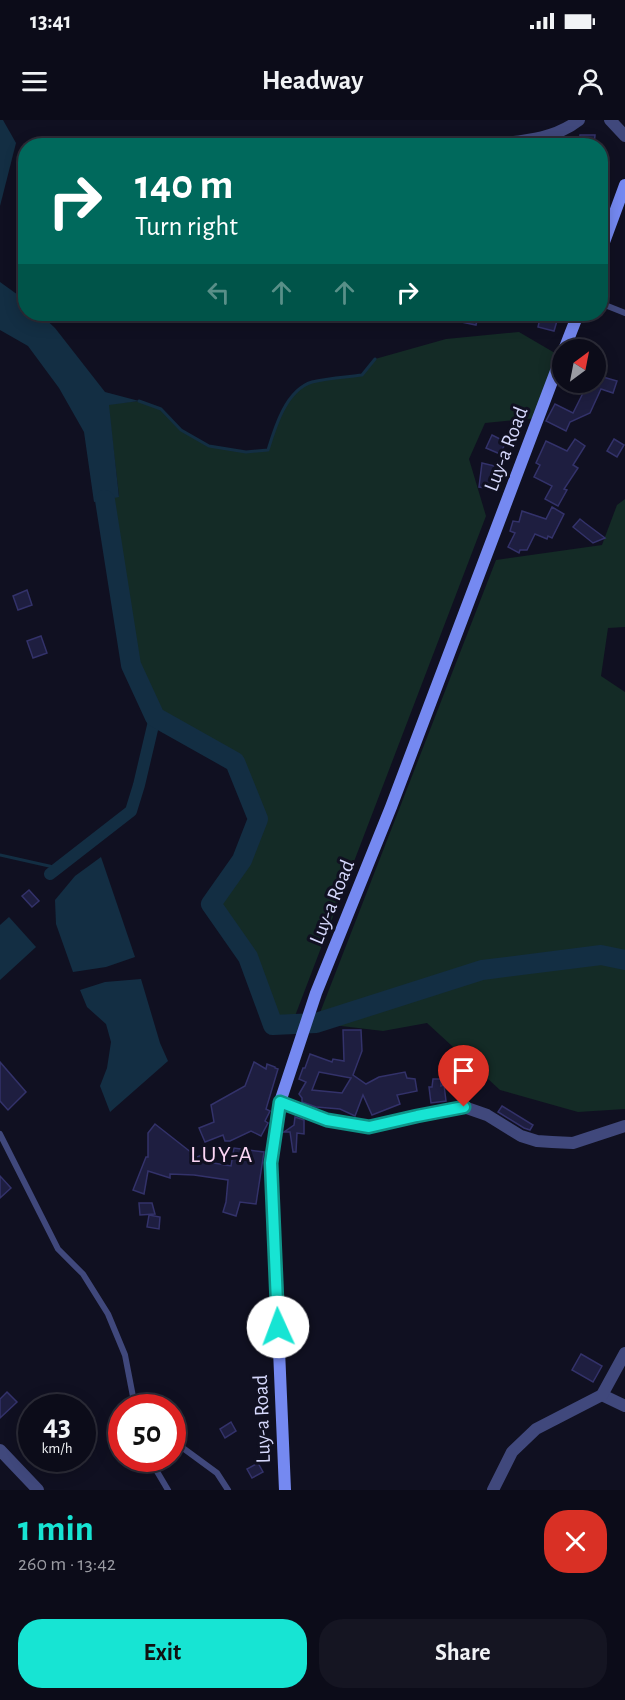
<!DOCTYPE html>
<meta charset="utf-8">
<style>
body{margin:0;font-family:"Alegreya Sans",sans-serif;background:#151522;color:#f1f3f6;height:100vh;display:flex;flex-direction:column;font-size:22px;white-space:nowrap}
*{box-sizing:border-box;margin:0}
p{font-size:20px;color:#9a9ba2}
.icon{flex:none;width:33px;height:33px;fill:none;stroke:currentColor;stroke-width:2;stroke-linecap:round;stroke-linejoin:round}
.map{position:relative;height:1370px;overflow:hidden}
.panel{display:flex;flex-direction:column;background:#0c0c19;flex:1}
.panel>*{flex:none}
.hud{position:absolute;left:18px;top:18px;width:590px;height:183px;border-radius:24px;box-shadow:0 3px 15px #0003,0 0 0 2px #2c2c38;background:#00695c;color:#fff;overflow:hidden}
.needle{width:39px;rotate:32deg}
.controls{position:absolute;left:552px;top:219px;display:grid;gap:12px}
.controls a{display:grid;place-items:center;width:54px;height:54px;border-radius:50%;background:#0c0c19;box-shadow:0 3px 15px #0003,0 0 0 2px #2c2c38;font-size:30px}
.speed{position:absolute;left:18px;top:1274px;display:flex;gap:12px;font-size:30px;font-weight:700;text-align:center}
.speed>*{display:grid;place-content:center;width:78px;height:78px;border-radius:50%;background:#0c0c19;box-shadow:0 3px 15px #0003,0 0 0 2px #2c2c38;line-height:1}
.speed small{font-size:15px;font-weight:400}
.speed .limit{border:9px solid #d22;background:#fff;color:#111}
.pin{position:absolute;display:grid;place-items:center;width:51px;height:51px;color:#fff;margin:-62px -26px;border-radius:50% 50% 50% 0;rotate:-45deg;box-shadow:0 0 6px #0007}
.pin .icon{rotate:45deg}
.me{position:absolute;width:66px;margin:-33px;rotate:358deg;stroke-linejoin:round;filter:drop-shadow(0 0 4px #0008)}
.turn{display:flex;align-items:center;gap:21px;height:126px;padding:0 18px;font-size:27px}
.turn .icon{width:78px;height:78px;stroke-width:2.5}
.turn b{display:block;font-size:42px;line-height:51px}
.lanes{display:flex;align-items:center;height:57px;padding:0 18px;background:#0003;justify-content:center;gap:30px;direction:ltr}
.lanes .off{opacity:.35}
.round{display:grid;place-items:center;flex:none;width:63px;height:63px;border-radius:24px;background:#151522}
.headline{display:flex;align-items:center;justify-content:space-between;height:102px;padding:0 18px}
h1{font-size:36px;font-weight:700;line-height:45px;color:#17e4d3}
.button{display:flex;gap:12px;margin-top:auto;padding:12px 18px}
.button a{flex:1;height:69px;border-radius:24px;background:#17e4d3;color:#111;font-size:24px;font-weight:700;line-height:69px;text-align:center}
.button a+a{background:#151522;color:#f1f3f6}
.status{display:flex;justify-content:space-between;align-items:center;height:42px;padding:0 30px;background:#0c0c19;direction:ltr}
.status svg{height:16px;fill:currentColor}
header{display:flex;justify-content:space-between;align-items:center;height:78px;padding:0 18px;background:#0c0c19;font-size:27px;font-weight:700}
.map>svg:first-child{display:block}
.green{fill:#142b26}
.water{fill:#132e43}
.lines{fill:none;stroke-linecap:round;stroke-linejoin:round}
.stream{stroke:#132e43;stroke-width:3}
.canal{stroke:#132e43;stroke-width:12}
.river{stroke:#132e43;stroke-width:20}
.building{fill:#1e1e40;stroke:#33326a;stroke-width:1.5;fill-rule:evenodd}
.service{stroke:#40487c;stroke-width:6}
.minor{stroke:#40487c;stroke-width:12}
.secondary{stroke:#7589f1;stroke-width:12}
.route-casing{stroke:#0f9489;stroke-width:15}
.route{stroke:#17e4d3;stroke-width:10}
.labels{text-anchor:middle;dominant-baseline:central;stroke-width:6;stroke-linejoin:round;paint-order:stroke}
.street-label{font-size:21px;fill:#d5d7fb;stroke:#101021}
.quarter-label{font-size:24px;letter-spacing:1.5px;fill:#fbd6f4;stroke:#101021}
</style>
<div class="status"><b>13:41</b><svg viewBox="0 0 49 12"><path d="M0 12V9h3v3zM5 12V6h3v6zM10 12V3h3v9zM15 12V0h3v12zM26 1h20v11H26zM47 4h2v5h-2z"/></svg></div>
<header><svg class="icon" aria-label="menu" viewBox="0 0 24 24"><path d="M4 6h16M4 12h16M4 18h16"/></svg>Headway<svg class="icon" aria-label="person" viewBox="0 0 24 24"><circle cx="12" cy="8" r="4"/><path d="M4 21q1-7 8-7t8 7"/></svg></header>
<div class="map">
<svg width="625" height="1370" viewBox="0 0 625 1370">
<rect width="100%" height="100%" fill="#101021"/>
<g class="green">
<path d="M519,212L560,236L537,298L485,303L469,339L486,396L295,896L291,903L273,905L248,837L211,784L242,740L258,699L235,642L155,597L131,545L105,380L119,376L108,284L139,281L161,289L181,310L209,326L246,332L267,330C275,306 285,271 312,262C327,258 346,257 362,255L375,239L446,219Z"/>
<polygon points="625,379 625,507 608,508 601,556 625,572 625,989 578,992 500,970 427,903 383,911 316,903 496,440 602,425 617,385"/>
</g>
<g class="water">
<polygon points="0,0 3,0 16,23 0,86"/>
<polygon points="0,162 25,180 26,194 40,194 55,208 105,272 139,281 109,285 119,377 94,382 84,312 59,268 28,226 0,210"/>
<polygon points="101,737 135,837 106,847 73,852 56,804 55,780 75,756"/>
<polygon points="9,797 36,827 0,860 0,805"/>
<polygon points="141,859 160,923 168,941 110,992 100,966 107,948 111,922 106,904 87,887 80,870 105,862"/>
</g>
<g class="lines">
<g class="stream">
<path d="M139,281L161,289L181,310L209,326L246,332L268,330C275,307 286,270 312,262C327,258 347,257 362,255L375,239"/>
<polyline points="0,735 58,748"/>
</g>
<polyline class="canal" points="50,754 131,691 139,665 155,597"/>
<polyline class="river" points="105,380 131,545 155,597 235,642 258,699 242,740 211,784 248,837 273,905 316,903 482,850 601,835 625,840"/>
</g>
<g class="building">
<polygon points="580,15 595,15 594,26 579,26"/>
<polygon points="463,194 473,194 473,195 478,196 476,205 461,202"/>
<polygon points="541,194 559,194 554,211 538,207"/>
<polygon points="596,255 617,261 613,273 601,269 590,293 570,302 566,311 546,301 555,284 573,293 584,271 564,264 565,262 596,262"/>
<polygon points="492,315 506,322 500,334 486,328"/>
<polygon points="575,319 585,326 573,345 578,348 564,369 567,370 558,386 545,379 552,366 534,357 540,345 536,343 546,321 567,331"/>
<polygon points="614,319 624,325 617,337 607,331"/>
<polygon points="482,343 503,348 499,362 496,361 494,369 479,367"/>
<polygon points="552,387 564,394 552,418 548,416 547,419 535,414 527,430 520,430 519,433 508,427 515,413 510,411 513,401 519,402 522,391 546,399"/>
<polygon points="580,399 585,403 605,418 593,423 573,407"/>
<polygon points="27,470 32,485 18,490 13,476"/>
<polygon points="41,516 47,533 33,538 27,521"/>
<polygon points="29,770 39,781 32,787 22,776"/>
<path d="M343,910H361L362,931L353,955L366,964L379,957L405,952L407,958L415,959L417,971L397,975L400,984L372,995L363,975L355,996L340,989L316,987L302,982V978L299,974L306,962L299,959L303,948H305L310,934L332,942L333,939L344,941ZM319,952L351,958L342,973L312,970Z"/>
<polygon points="0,942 26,972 8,990 0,981"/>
<polygon points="254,942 266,949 267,944 275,947 275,948 278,949 266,989 270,991 265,1001 268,1003 261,1016 251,1011 230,1021 225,1021 223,1015 205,1022 199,1008 214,1002 211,985 245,966"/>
<polygon points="433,959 441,959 441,966 444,965 446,981 431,983 429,967 432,967"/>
<polygon points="502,986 533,1005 530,1010 524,1008 498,992"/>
<polygon points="295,997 304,1000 304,1014 297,1013 296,1032 293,1032 290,1012 284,1012 294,1005"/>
<polygon points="155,1004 197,1037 202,1035 202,1041 231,1046 234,1028 264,1032 256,1084 240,1082 236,1096 223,1092 226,1082 228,1060 194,1055 170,1054 170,1058 148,1051 144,1074 133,1070 146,1037 148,1037 148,1013"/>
<polygon points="0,1056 11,1068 0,1078"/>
<polygon points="139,1083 152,1083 155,1094 140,1095"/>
<polygon points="149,1095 160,1097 159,1109 147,1107"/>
<polygon points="581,1234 602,1246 593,1262 572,1250"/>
<polygon points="7,1272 17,1282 0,1298 0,1279"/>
<polygon points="231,1302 236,1311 225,1318 220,1309"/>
<polygon points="258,1343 263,1352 252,1358 247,1349"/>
</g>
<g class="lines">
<g class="service">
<polyline points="600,183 625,193"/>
<polyline points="0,1014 58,1129 83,1154 108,1194 125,1235 135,1287"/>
<polyline points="172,1320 217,1353 228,1370"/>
<polyline points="149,1338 168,1370"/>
</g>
<g class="minor">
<polyline points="610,0 625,16"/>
<path d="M485,25C518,21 552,21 579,0"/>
<polyline points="280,982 327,1000 369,1007 417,996 464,987 487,995 521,1016 537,1021 552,1022 573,1023 625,1006"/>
<polyline points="602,1275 625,1286"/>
<polyline points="0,1330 38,1370"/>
<polyline points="493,1370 512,1332 536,1309 602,1275 625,1233"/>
</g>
<g class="secondary">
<polyline points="600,133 625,65"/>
<polyline points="564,230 578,194"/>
<polyline points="285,1370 271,1043 280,982 316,873 391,687 562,235"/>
</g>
</g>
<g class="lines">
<defs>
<polyline id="route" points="278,1207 271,1043 280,982 327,1000 369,1007 417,996 464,987"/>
</defs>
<use href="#route" class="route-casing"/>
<use href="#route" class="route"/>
</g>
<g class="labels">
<g class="street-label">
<text transform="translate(506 329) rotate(-69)">Luy-a Road</text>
<text transform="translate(332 782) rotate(-68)">Luy-a Road</text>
<text transform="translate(262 1299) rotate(-92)">Luy-a Road</text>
</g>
<g class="quarter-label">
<text x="222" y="1035">LUY-A</text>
</g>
</g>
</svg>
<div class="controls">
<a><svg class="needle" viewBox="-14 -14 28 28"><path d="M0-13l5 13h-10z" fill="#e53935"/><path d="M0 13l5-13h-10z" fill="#9a9ba2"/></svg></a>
</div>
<div class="speed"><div>43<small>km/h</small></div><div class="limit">50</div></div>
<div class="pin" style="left:464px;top:987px;background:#d93025"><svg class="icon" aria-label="arrive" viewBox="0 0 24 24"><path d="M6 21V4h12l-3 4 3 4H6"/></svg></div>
<svg class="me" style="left:278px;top:1207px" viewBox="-20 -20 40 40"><circle r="19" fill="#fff"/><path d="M0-13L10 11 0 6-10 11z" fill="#17e4d3"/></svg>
<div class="hud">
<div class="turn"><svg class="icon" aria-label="right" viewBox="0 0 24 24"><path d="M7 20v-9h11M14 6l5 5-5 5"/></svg><div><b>140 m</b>Turn right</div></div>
<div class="lanes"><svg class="icon off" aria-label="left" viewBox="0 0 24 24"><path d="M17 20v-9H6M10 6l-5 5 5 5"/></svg><svg class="icon off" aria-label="ahead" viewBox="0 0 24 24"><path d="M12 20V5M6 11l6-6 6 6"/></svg><svg class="icon off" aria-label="ahead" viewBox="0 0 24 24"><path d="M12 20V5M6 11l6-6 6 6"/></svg><svg class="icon" aria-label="right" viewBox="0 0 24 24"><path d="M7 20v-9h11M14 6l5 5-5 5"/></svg></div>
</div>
</div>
<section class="panel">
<div class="headline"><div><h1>1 min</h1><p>260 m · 13:42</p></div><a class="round" style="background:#d93025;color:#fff"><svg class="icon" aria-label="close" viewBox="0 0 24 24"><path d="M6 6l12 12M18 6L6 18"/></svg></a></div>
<div class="button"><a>Exit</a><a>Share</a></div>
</section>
